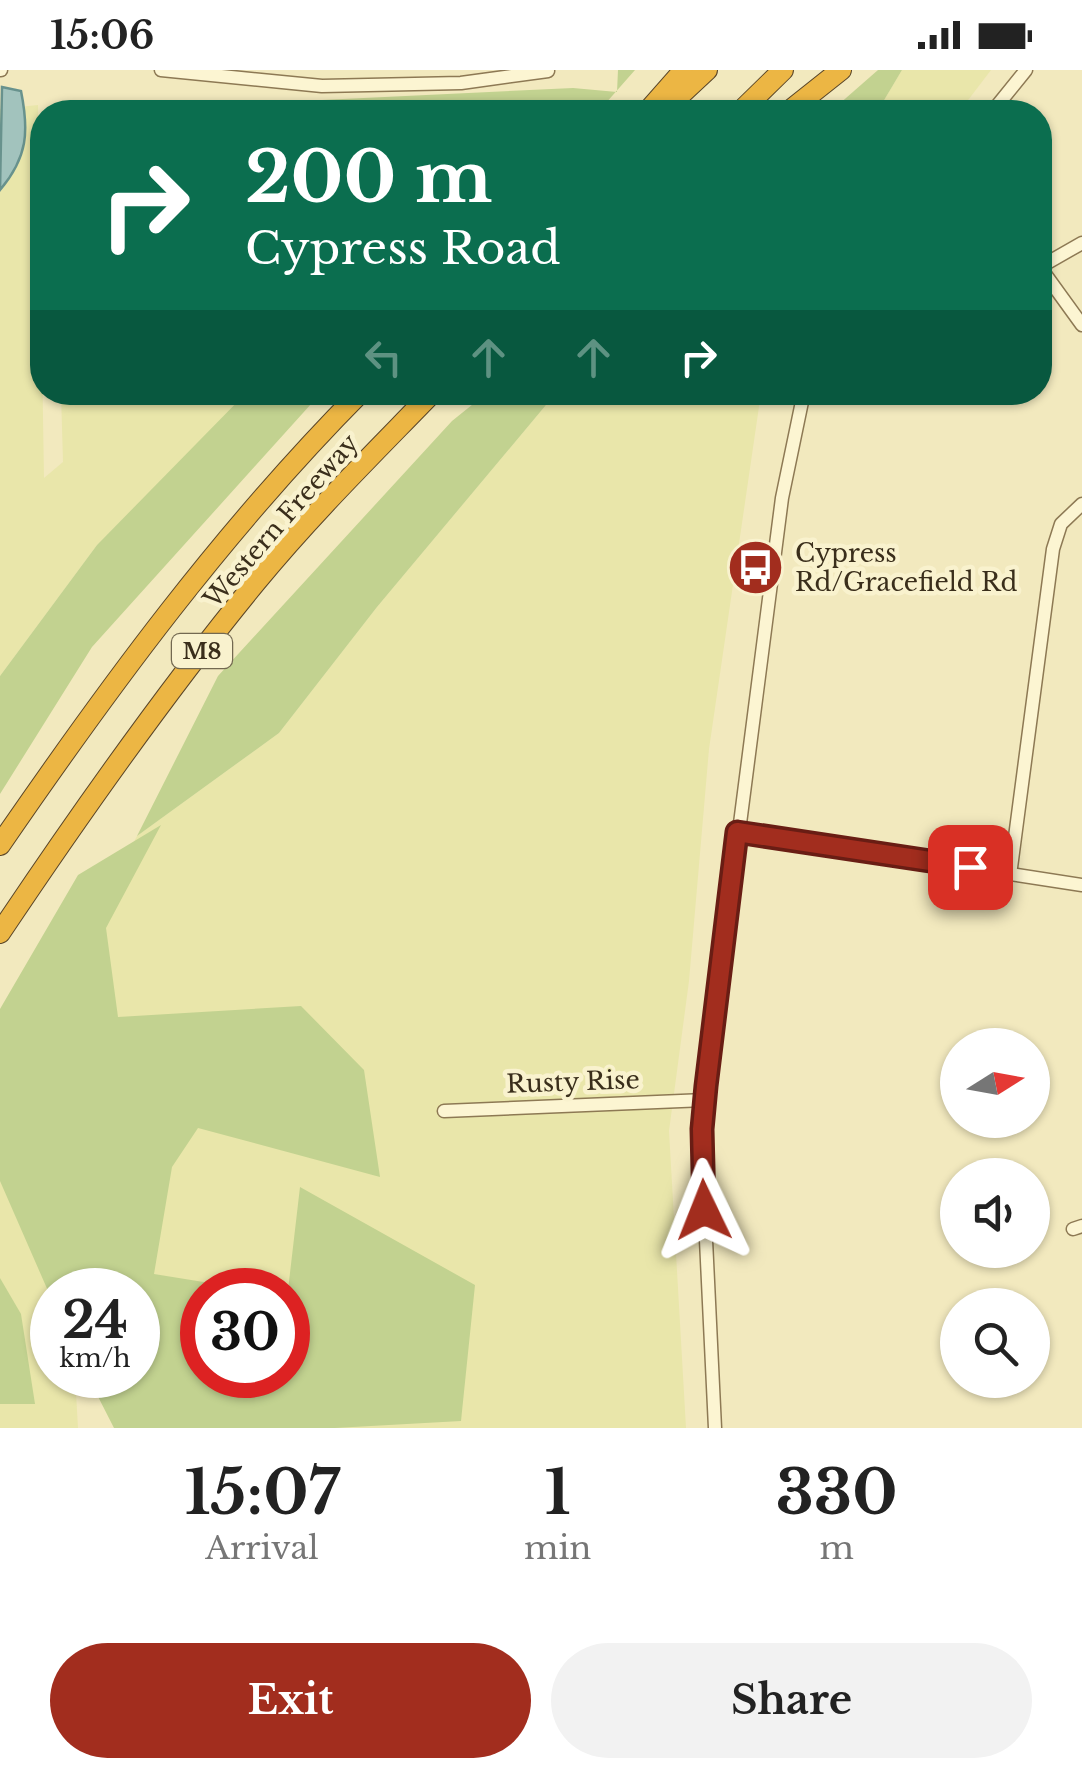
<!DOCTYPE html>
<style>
body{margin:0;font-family:"Libre Baskerville",serif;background:#f2f2f2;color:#222;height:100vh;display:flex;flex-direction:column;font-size:38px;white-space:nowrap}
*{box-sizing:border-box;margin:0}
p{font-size:32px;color:#767676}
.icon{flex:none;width:55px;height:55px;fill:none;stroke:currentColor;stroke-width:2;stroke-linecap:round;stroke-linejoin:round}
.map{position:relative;height:1358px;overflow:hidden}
.sheet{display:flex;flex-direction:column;background:#fff;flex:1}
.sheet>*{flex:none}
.hud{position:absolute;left:30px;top:30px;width:1022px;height:305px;border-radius:40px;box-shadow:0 2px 8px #0004;background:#0b6e4f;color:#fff;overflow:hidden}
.needle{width:65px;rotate:79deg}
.fabs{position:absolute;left:940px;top:958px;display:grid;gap:20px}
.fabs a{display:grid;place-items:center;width:110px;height:110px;border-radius:50%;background:#fff;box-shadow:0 2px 8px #0004;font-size:50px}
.speed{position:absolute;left:30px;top:1198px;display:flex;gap:20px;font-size:50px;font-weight:700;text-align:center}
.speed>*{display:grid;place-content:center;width:130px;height:130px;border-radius:50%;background:#fff;box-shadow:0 2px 8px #0004;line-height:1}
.speed small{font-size:25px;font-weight:400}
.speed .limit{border:15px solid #d22;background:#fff;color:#111}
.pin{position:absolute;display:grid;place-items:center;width:85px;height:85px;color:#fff;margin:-42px;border-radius:20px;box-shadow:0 5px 15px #0006}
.me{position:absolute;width:110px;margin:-55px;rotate:358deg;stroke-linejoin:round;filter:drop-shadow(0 0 8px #0008)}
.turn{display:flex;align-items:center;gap:35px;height:210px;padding:0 50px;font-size:45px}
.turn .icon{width:130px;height:130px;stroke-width:2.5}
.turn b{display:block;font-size:70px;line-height:85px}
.lanes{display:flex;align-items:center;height:95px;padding:0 50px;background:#0003;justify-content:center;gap:50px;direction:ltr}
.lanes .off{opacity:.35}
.eta{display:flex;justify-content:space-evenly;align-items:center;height:170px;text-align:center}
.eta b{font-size:60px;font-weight:700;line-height:70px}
.primary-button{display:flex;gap:20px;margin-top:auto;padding:20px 50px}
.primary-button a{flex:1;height:115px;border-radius:60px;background:#a22d1e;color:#fff;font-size:40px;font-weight:700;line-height:115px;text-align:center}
.primary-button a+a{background:#f2f2f2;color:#222}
.status{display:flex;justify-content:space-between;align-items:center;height:70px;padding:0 50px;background:#fff;direction:ltr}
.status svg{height:28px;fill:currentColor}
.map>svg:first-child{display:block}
.farmland{fill:#e9e6aa;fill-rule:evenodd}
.green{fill:#c2d290}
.water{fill:#a2c3bd;stroke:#68928d;stroke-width:2.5}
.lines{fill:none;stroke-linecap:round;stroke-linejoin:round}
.minor-casing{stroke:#8d7954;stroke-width:15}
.highway-casing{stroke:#5a4629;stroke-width:22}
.minor{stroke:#fcf5d2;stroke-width:12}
.highway{stroke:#ecb644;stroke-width:20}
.route-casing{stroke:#691d14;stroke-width:25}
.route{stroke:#a22d1e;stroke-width:18}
.labels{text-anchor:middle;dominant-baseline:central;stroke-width:9;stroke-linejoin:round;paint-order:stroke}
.shield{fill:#f9f2ce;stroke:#736951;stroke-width:2.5}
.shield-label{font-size:22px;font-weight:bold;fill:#3a2e1b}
.street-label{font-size:25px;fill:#3a2e1b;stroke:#f9f2ce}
.poi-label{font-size:25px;fill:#3a2e1b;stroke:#f9f2ce;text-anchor:start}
</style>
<div class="status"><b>15:06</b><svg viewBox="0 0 49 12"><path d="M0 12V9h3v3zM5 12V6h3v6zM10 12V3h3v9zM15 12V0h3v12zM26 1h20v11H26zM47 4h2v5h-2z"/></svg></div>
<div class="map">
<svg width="1082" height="1358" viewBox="0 0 1082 1358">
<rect width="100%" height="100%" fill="#f2e9be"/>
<g class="farmland">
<polygon points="902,0 991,0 959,42 877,42"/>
<polygon points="38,35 44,408 63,392 61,323 247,323 97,475 0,606 0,39"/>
<path d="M556,323H761L709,679L689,911L669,1061L686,1358H119L102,1332L100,1305H138V1220H52V1305H75L78,1358H0V1008L50,930L137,766L279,663L377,537ZM202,1220H288V1305H202Z"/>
</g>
<g class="green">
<polygon points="618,0 635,0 598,42 68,42 573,18 617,22"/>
<polygon points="878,0 902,0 877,42 830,42"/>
<polygon points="247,322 321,323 92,577 0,724 0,606 97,475"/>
<polygon points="488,322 556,323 377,537 279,663 137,766 218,606 452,351"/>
<polygon points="161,755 106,858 118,947 301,936 364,1000 380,1107 198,1058 172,1097 154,1204 253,1220 202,1220 202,1305 288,1305 288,1220 300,1117 475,1215 461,1351 335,1358 114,1358 87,1305 138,1305 138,1220 52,1220 52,1230 0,1111 0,939 78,805"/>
<polygon points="0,1208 21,1244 35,1334 0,1334"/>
</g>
<path class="water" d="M2,17L21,21C29,61 28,87 0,120Z"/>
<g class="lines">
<defs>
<g id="minor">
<polyline points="0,0 1,0"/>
<polyline points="161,0 322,16 461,13 548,1"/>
<polyline points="992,42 1026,0"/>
<polyline points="1082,173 1040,197 1082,255"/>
<polyline points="737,762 1082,815"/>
<polyline points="1010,805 1053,479 1061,454 1082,434"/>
<polyline points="444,1041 705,1030"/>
<polyline points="1073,1159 1082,1156"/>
<polyline points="715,1358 703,1107 706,1017 782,428 804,322"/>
</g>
<g id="highway">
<polyline points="647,42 684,0"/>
<polyline points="662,42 707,0"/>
<polyline points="740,42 783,0"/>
<polyline points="788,42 841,0"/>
<path d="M0,775C110,615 224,460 361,322"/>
<path d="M0,863C81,742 164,624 256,512C311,445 373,384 433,322"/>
</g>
</defs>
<use href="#minor" class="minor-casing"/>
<use href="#highway" class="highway-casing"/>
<use href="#minor" class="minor"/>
<use href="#highway" class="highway"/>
</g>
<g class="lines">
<defs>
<polyline id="route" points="704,1140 702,1059 706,1016 737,762 970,797"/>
</defs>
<use href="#route" class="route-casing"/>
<use href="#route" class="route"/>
</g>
<defs>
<symbol id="bus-disc" viewBox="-11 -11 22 22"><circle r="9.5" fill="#a22d1e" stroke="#f9f2ce"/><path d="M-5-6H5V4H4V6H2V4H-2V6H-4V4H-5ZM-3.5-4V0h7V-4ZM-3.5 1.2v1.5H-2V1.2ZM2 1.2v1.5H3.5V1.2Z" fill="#fff"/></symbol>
</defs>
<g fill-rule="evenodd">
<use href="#bus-disc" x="724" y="466" width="63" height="63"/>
</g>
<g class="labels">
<rect class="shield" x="172" y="564" width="60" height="34" rx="8"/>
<g class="shield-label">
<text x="202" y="581">M8</text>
</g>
<g class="street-label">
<text transform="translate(281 451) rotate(-49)">Western Freeway</text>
<text transform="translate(573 1012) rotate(-2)">Rusty Rise</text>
</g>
<g class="poi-label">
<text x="795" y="483">Cypress<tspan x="795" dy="29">Rd/Gracefield Rd</tspan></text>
</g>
</g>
</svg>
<div class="fabs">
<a><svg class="needle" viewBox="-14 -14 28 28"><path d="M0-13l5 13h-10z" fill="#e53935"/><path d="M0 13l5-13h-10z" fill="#767676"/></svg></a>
<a><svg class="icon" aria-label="sound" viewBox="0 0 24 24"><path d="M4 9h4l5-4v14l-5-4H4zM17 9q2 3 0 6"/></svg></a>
<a><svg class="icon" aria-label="search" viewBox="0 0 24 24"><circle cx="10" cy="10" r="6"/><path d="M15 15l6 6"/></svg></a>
</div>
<div class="speed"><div>24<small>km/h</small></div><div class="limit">30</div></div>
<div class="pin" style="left:970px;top:797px;background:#d93025"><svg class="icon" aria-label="arrive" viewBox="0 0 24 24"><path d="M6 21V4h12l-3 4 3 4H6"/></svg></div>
<svg class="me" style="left:704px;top:1140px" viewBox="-20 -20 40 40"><path d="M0-17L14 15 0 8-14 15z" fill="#a22d1e" stroke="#fff" stroke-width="4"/></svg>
<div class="hud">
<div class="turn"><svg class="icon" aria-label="right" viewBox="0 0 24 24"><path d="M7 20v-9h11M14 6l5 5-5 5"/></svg><div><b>200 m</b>Cypress Road</div></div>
<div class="lanes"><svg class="icon off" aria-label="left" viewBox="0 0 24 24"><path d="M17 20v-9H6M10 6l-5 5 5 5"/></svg><svg class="icon off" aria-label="ahead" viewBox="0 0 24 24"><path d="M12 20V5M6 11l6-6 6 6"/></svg><svg class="icon off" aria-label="ahead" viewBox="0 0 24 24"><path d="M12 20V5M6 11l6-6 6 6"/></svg><svg class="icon" aria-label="right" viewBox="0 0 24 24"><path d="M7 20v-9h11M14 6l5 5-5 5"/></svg></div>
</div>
</div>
<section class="sheet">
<div class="eta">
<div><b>15:07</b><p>Arrival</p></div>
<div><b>1</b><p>min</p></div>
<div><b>330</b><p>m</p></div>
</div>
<div class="primary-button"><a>Exit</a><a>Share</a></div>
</section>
